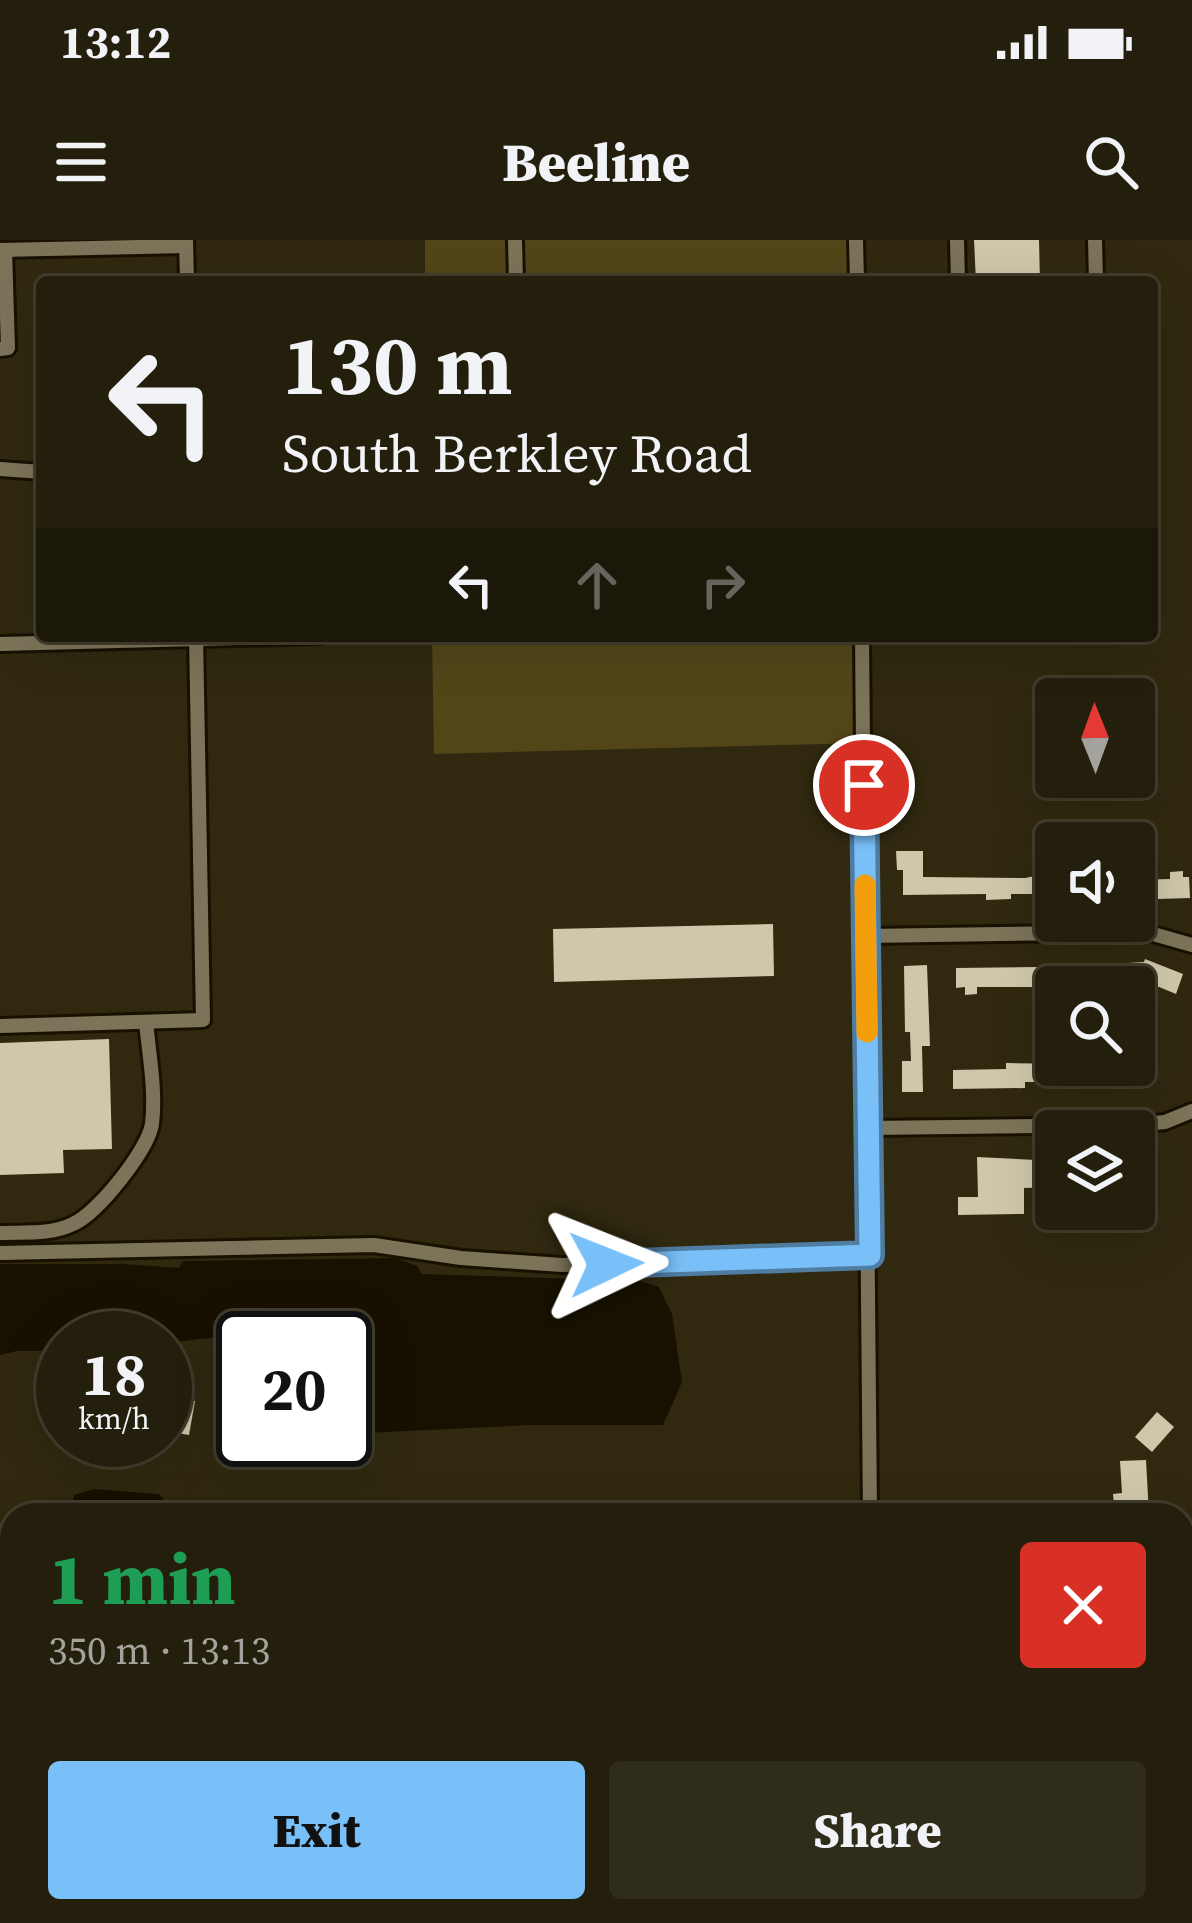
<!DOCTYPE html>
<meta charset="utf-8">
<style>
body{margin:0;font-family:"Source Serif 4",serif;background:#302c1a;color:#f1f3f6;height:100vh;display:flex;flex-direction:column;font-size:45px;white-space:nowrap}
*{box-sizing:border-box;margin:0}
p{font-size:39px;color:#a3a29d}
.icon{flex:none;width:66px;height:66px;fill:none;stroke:currentColor;stroke-width:2;stroke-linecap:round;stroke-linejoin:round}
.map{position:relative;flex:1;overflow:hidden}
.sheet{position:absolute;left:0px;top:1263px;width:1194px;height:420px;display:flex;flex-direction:column;background:#241f0c;border-radius:36px 36px 0 0;box-shadow:0 12px 48px #0002,0 0 0 3px #413d2d}
.sheet>*{flex:none}
.hud{position:absolute;left:36px;top:36px;width:1122px;height:366px;border-radius:12px;box-shadow:0 12px 48px #0002,0 0 0 3px #413d2d;background:#241f0c;color:#f1f3f6;overflow:hidden}
.needle{width:78px;rotate:359deg}
.fabs{position:absolute;left:1035px;top:438px;display:grid;gap:24px}
.fabs a{display:grid;place-items:center;width:120px;height:120px;border-radius:12px;background:#241f0c;box-shadow:0 12px 48px #0002,0 0 0 3px #413d2d;font-size:60px}
.speed{position:absolute;left:36px;top:1071px;display:flex;gap:24px;font-size:60px;font-weight:700;text-align:center}
.speed>*{display:grid;place-content:center;width:156px;height:156px;border-radius:50%;background:#241f0c;box-shadow:0 12px 48px #0002,0 0 0 3px #413d2d;line-height:1}
.speed small{font-size:30px;font-weight:400}
.speed .limit{border:6px solid #111;border-radius:18px;background:#fff;color:#111}
.pin{position:absolute;display:grid;place-items:center;width:102px;height:102px;color:#fff;margin:-51px;border:6px solid #fff;border-radius:50%;box-shadow:0 3px 12px #0007}
.me{position:absolute;width:132px;margin:-66px;rotate:88deg;stroke-linejoin:round;filter:drop-shadow(0 0 9px #0008)}
.turn{display:flex;align-items:center;gap:42px;height:252px;padding:0 48px;font-size:54px}
.turn .icon{width:156px;height:156px;stroke-width:2.5}
.turn b{display:block;font-size:84px;line-height:102px}
.lanes{display:flex;align-items:center;height:114px;padding:0 48px;background:#0003;justify-content:center;gap:60px;direction:ltr}
.lanes .off{opacity:.35}
.round{display:grid;place-items:center;flex:none;width:126px;height:126px;border-radius:12px;background:#302c1a}
.head{display:flex;align-items:center;justify-content:space-between;height:204px;padding:0 48px}
h1{font-size:72px;font-weight:800;line-height:90px;color:#1e9e55}
.action{display:flex;gap:24px;margin-top:auto;padding:24px 48px}
.action a{flex:1;height:138px;border-radius:12px;background:#79bff8;color:#111;font-size:48px;font-weight:800;line-height:138px;text-align:center}
.action a+a{background:#302c1a;color:#f1f3f6}
.status{display:flex;justify-content:space-between;align-items:center;height:84px;padding:0 60px;background:#241f0c;direction:ltr}
.status svg{height:33px;fill:currentColor}
header{display:flex;justify-content:space-between;align-items:center;height:156px;padding:0 48px;background:#241f0c;font-size:54px;font-weight:800}
.map>svg:first-child{display:block}
.green{fill:#524619}
.water{fill:#181100}
.building{fill:#cfc7a9}
.lines{fill:none;stroke-linecap:round;stroke-linejoin:round}
.minor-casing{stroke:#181100;stroke-width:20}
.minor{stroke:#7c7459;stroke-width:14}
.route-casing{stroke:#4f7ca1;stroke-width:30}
.route{stroke:#79bff8;stroke-width:21}
.slow{stroke:#f59e0b;stroke-width:21}
</style>
<div class="status"><b>13:12</b><svg viewBox="0 0 49 12"><path d="M0 12V9h3v3zM5 12V6h3v6zM10 12V3h3v9zM15 12V0h3v12zM26 1h20v11H26zM47 4h2v5h-2z"/></svg></div>
<header><svg class="icon" aria-label="menu" viewBox="0 0 24 24"><path d="M4 6h16M4 12h16M4 18h16"/></svg>Beeline<svg class="icon" aria-label="search" viewBox="0 0 24 24"><circle cx="10" cy="10" r="6"/><path d="M15 15l6 6"/></svg></header>
<div class="map">
<svg width="1192" height="1683" viewBox="0 0 1192 1683">
<rect width="100%" height="100%" fill="#302910"/>
<g class="green">
<polygon points="425,0 856,0 857,42 425,42"/>
<polygon points="432,396 862,396 864,503 434,514"/>
</g>
<g class="water">
<polygon points="395,1018 417,1026 422,1034 640,1041 659,1047 672,1074 682,1142 663,1185 531,1185 345,1194 345,1098 243,1098 243,1101 236,1095 165,1103 165,1098 63,1098 63,1111 17,1111 0,1115 0,1024 122,1024 179,1028 183,1021"/>
<polygon points="94,1249 159,1254 166,1262 166,1275 69,1275 74,1255"/>
</g>
<g class="building">
<polygon points="974,0 1039,0 1040,42 976,42"/>
<polygon points="896,611 923,611 923,637 1025,638 1035,636 1035,630 1050,630 1050,654 1011,654 1011,659 986,660 986,654 903,655 903,630 897,630"/>
<polygon points="1183,631 1183,637 1189,637 1190,658 1158,659 1158,653 1134,654 1134,640 1170,639 1170,632"/>
<polygon points="773,684 774,736 554,742 553,689"/>
<polygon points="1145,719 1183,734 1176,754 1135,737 1135,747 977,747 977,754 965,755 965,747 956,748 956,728 1038,727 1038,735 1065,735 1065,729 1096,729 1095,725 1144,722"/>
<polygon points="927,725 930,806 922,806 923,852 902,852 902,821 911,821 910,792 905,792 904,726"/>
<polygon points="109,799 112,909 63,910 64,933 0,935 0,803"/>
<polygon points="1006,823 1135,825 1135,846 1054,848 1054,842 1025,842 1025,848 953,849 953,830 1006,829"/>
<polygon points="977,917 1056,921 1056,947 1024,948 1024,974 958,975 958,957 978,957"/>
<polygon points="165,1156 195,1161 189,1195 165,1191"/>
<polygon points="1157,1172 1174,1187 1152,1212 1135,1197"/>
<polygon points="1146,1220 1149,1275 1129,1275 1128,1264 1114,1265 1113,1254 1122,1253 1120,1221"/>
<polygon points="913,1671 1038,1671 1038,1683 914,1683"/>
<polygon points="1099,1671 1192,1671 1192,1683 1100,1683"/>
</g>
<g class="lines">
<defs>
<g id="minor">
<polyline points="186,0 187,42"/>
<polyline points="515,0 516,42"/>
<polyline points="856,0 857,42"/>
<polyline points="957,0 958,42"/>
<polyline points="1095,0 1096,42"/>
<polyline points="0,10 186,6"/>
<polyline points="0,109 8,108 5,10"/>
<polyline points="0,229 42,232"/>
<polyline points="862,396 870,1275"/>
<polyline points="0,404 320,396"/>
<polyline points="866,696 1146,692 1192,705"/>
<polyline points="0,786 203,780 196,396"/>
<polyline points="868,888 1133,885 1165,882 1192,871"/>
<path d="M0,993C24,992 51,995 73,984C98,973 148,910 152,884C156,851 149,814 146,782"/>
<polyline points="0,1013 374,1005 461,1018 562,1025 870,1015"/>
<polyline points="1182,1436 1192,1435"/>
<polyline points="0,1473 12,1472"/>
<polyline points="1182,1624 1192,1624"/>
<polyline points="454,1671 454,1683"/>
<polyline points="873,1671 873,1683"/>
<polyline points="1066,1671 1066,1683"/>
<polyline points="409,1683 417,1671"/>
</g>
</defs>
<use href="#minor" class="minor-casing"/>
<use href="#minor" class="minor"/>
</g>
<g class="lines">
<defs>
<polyline id="route" points="606,1024 870,1015 864,545"/>
</defs>
<use href="#route" class="route-casing"/>
<use href="#route" class="route"/>
<polyline class="slow" points="865,645 867,792"/>
</g>
</svg>
<div class="fabs">
<a><svg class="needle" viewBox="-14 -14 28 28"><path d="M0-13l5 13h-10z" fill="#e53935"/><path d="M0 13l5-13h-10z" fill="#a3a29d"/></svg></a>
<a><svg class="icon" aria-label="sound" viewBox="0 0 24 24"><path d="M4 9h4l5-4v14l-5-4H4zM17 9q2 3 0 6"/></svg></a>
<a><svg class="icon" aria-label="search" viewBox="0 0 24 24"><circle cx="10" cy="10" r="6"/><path d="M15 15l6 6"/></svg></a>
<a><svg class="icon" aria-label="layers" viewBox="0 0 24 24"><path d="M12 4l9 5-9 5-9-5zM3 14l9 5 9-5"/></svg></a>
</div>
<div class="speed"><div>18<small>km/h</small></div><div class="limit">20</div></div>
<div class="pin" style="left:864px;top:545px;background:#d93025"><svg class="icon" aria-label="arrive" viewBox="0 0 24 24"><path d="M6 21V4h12l-3 4 3 4H6"/></svg></div>
<svg class="me" style="left:606px;top:1024px" viewBox="-20 -20 40 40"><path d="M0-17L14 15 0 8-14 15z" fill="#79bff8" stroke="#fff" stroke-width="4"/></svg>
<div class="hud">
<div class="turn"><svg class="icon" aria-label="left" viewBox="0 0 24 24"><path d="M17 20v-9H6M10 6l-5 5 5 5"/></svg><div><b>130 m</b>South Berkley Road</div></div>
<div class="lanes"><svg class="icon" aria-label="left" viewBox="0 0 24 24"><path d="M17 20v-9H6M10 6l-5 5 5 5"/></svg><svg class="icon off" aria-label="ahead" viewBox="0 0 24 24"><path d="M12 20V5M6 11l6-6 6 6"/></svg><svg class="icon off" aria-label="right" viewBox="0 0 24 24"><path d="M7 20v-9h11M14 6l5 5-5 5"/></svg></div>
</div>
<section class="sheet">
<div class="head"><div><h1>1 min</h1><p>350 m · 13:13</p></div><a class="round" style="background:#d93025;color:#fff"><svg class="icon" aria-label="close" viewBox="0 0 24 24"><path d="M6 6l12 12M18 6L6 18"/></svg></a></div>
<div class="action"><a>Exit</a><a>Share</a></div>
</section>
</div>
